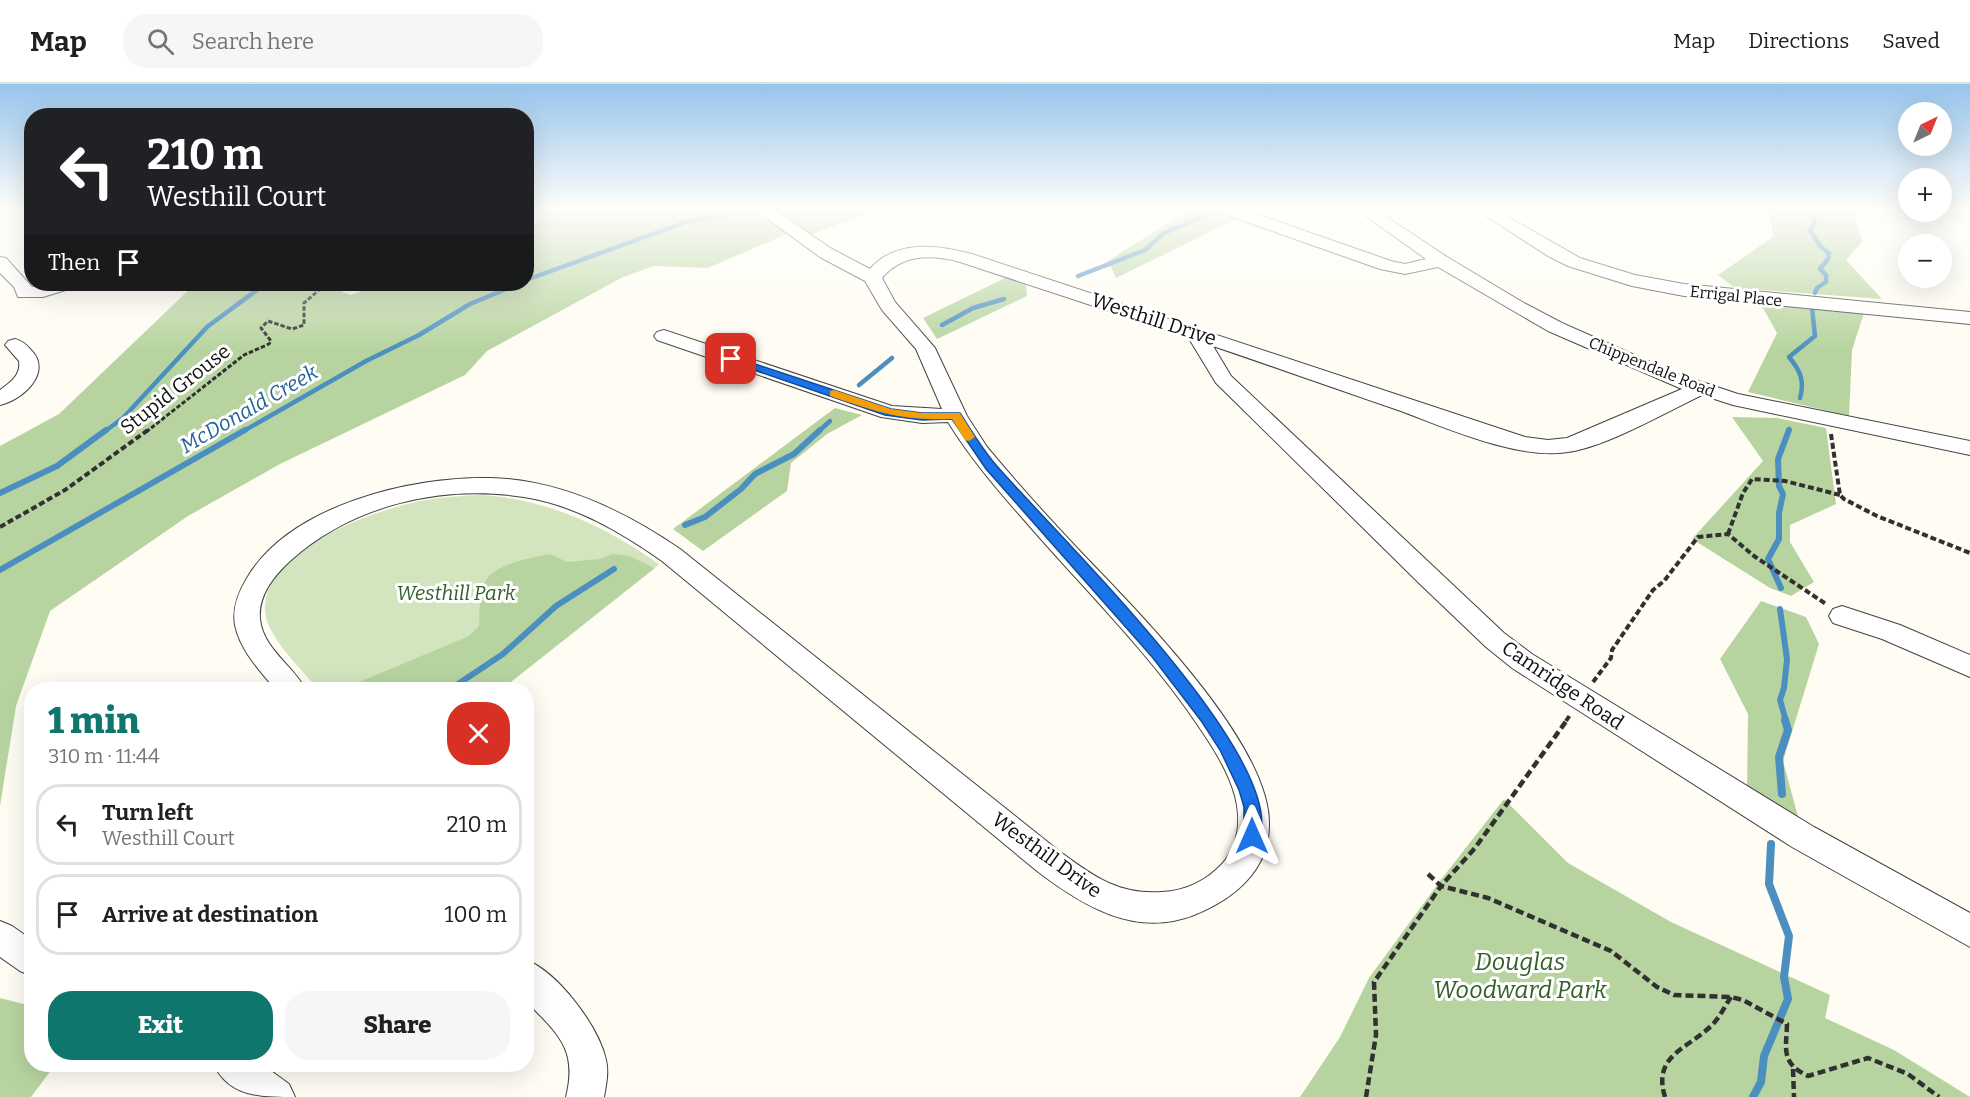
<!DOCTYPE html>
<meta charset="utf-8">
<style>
body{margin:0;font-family:Bitter,serif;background:#f6f6f6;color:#202124;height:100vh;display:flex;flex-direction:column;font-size:22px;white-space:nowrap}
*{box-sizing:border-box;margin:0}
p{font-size:20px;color:#757577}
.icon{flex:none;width:33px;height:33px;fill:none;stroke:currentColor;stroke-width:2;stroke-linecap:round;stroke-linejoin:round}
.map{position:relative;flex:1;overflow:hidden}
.sheet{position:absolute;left:24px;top:598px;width:510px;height:390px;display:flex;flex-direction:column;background:#fff;border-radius:24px;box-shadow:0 6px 24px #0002}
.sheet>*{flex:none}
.banner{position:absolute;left:24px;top:24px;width:510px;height:183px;border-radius:24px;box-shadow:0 6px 24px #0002;background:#202124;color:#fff;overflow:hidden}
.needle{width:39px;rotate:43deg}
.controls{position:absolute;left:1898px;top:18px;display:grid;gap:12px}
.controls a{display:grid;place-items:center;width:54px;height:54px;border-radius:50%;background:#fff;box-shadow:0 6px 24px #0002;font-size:30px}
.pin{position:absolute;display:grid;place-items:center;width:51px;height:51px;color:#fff;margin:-26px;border-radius:12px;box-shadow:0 3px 9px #0006}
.me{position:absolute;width:66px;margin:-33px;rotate:0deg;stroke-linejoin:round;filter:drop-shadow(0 0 4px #0008)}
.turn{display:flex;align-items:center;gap:21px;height:126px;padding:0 24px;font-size:27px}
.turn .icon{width:78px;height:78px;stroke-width:2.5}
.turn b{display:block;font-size:42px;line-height:51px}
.then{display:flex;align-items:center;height:57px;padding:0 24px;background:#0003;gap:12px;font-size:22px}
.round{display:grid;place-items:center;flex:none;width:63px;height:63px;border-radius:24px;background:#f6f6f6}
.overview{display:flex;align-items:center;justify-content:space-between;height:102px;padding:0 24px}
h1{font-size:36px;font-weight:800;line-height:45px;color:#0f766e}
.cta{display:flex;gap:12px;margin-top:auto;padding:12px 24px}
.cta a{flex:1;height:69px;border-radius:24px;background:#0f766e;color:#fff;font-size:24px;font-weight:800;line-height:69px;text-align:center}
.cta a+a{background:#f6f6f6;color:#202124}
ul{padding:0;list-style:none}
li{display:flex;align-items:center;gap:18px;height:81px;margin:0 12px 9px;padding:0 12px;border:3px solid #e0e0e0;border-radius:24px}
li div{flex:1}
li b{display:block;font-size:22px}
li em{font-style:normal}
header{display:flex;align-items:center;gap:36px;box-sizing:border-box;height:84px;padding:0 30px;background:#fff;border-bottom:2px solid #e0e0e0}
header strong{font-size:28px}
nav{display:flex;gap:33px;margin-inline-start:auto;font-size:21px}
.search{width:420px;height:54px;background:#f6f6f6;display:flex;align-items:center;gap:15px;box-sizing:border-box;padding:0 21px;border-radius:24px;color:#757577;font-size:22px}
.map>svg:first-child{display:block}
.green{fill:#d2e5bf}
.forest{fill:#b7d4a0}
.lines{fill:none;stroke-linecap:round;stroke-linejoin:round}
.stream-far2{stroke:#4b8fc0;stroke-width:4.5}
.stream-far1{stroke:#4b8fc0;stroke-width:6}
.stream{stroke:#4b8fc0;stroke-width:8}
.minor-casing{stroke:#424242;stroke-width:2}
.path-far2{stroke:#313131;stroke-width:3;stroke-dasharray:4.5 2;stroke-linecap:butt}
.path-far1{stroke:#313131;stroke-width:4;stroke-dasharray:6 3;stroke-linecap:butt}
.path{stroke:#313131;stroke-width:4.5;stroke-dasharray:8 4;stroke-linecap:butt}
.minor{fill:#fff;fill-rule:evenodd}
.route{fill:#1a73e8;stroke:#114b97;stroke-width:1.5}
.slow{fill:#f59e0b}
.labels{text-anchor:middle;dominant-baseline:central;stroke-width:6;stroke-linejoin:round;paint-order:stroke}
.far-street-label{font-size:16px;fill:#0f0f0f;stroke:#fff}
.street-label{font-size:20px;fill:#0f0f0f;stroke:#fff}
.park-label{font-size:20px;font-style:italic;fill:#316126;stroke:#fff}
.water-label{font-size:21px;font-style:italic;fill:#256295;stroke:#fff}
.near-park-label{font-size:24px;font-style:italic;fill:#316126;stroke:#fff}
</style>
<header>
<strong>Map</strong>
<div class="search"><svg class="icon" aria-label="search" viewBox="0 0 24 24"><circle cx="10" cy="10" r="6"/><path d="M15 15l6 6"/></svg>Search here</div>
<nav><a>Map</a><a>Directions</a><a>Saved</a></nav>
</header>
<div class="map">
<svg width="1970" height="1013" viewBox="0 0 1970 1013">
<rect width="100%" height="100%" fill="#fefcf3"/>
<path class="green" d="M480,411C547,415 605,442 659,480L655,484L630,472L499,606H319C303,587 266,552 265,527C263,465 372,427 420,417C440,413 460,412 480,411Z"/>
<g class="forest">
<polygon points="559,125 748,125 789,149 708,184 654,182 623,193 487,267 465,291 280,380 188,432 50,527 16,622 0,722 0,362 59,330 195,200 339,200 335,205 351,211 380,200 526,200 527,145 534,142 540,128"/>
<polygon points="773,125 879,125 812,150"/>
<polygon points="1190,125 1209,125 1236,135 1116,194 1108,177"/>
<polygon points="1769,125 1854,125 1862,158 1846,176 1882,215 1735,204 1718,191 1773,153"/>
<polygon points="1007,193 1026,199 1027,212 937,255 923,234"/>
<polygon points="1760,219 1864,229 1852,266 1849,332 1748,308 1777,249"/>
<polygon points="835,324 862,331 827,350 791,379 787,407 703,467 673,445"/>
<polygon points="1732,333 1777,334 1826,344 1836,420 1790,441 1790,458 1814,498 1791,512 1770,504 1692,455 1763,377"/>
<path d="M550,470L567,478L600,475L612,470L630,472L655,484L511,598L516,606H340L469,552L479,542C480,527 478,505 489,492C501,479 534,473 550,470Z"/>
<polygon points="1761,517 1806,533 1819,560 1783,677 1800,740 1747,707 1748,630 1720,575"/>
<polygon points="1504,715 1568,779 1671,838 1830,911 1825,934 1894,966 1970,1013 1300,1013 1340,953 1369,894 1440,797"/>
<polygon points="0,914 31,922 32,981 55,981 31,1013 0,1013"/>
</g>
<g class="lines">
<g class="stream-far2">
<polyline points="1814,125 1810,127 1815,138 1810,146 1821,163 1829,169 1828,175 1820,185 1826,191 1826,198 1817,204 1815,209"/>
<polyline points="1078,192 1145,166 1164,149 1209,130"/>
<polyline points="526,196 686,138 747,127"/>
<polyline points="942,241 973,224 1004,215"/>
<polyline points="859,301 892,274"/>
<path d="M1800,314C1805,297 1800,286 1789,273L1815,252L1812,224"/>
<polyline points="104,348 123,334 207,243 265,200"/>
<polyline points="242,348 366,277 419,251 470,220 518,200"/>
<polyline points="818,348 830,337"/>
<polyline points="1788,348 1789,345"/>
</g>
<g class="stream-far1">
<polyline points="0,409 57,382 106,346"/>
<polyline points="685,441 705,433 741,405 755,390 794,370 820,346"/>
<polyline points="0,486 245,346"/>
<polyline points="1781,504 1768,475 1779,455 1779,429 1783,410 1779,402 1778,375 1789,346"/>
<polyline points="1780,525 1787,575 1784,604 1780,616 1786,637"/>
<polyline points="449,606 503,570 556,522 614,485"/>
</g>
<g class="stream">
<polyline points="1782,710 1779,673 1788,646 1785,636"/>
<polyline points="1753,1013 1761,998 1764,972 1788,915 1784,893 1789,852 1769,800 1771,760"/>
</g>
<defs>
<g id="minor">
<path d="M754,125H773L832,165L870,185C896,155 938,161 972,170L1525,353L1548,356L1567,354L1682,305L1548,247L1438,183L1405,190L1380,185L1221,129L1219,125H1242L1391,177L1405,180L1426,175L1356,125H1375L1447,173L1524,219L1562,239L1675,289L1738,310L1970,357V371L1733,321L1702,311C1666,328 1606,363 1568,368C1517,376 1447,344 1398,326C1336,305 1275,283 1213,262L1231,292L1504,549L1532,570L1814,743L1970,829V863L1792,763L1512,584L1486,563L1420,500L1216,299L1188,253L960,178C931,170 902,170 882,194L895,218L935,264L967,332L987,363C1016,398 1046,431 1077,464C1133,523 1269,657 1269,739C1270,786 1234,815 1194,831C1135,854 1083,822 1037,787L662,477C621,448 575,421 524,413C442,400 352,421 290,477C274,492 258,511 260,535C263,565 293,581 306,606H276C260,587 240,566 235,541C232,524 238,509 247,494C290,421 412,392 491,394C560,396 623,426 680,465L1059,767C1093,792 1118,811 1162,808C1185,807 1206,797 1222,780C1239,761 1241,736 1235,712C1228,686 1212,662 1197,640C1149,569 1088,509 1032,445C1002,411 972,377 948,338L922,339L881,333L657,256L654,252L657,248L664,246L892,322L942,325L916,265L882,226L865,197L820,173Z"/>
<polygon points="1475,125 1494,125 1580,174 1635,191 1684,200 1970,228 1970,240 1684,212 1632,202 1568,182 1548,172"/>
<polygon points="0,173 6,174 32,203 48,200 74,200 72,204 43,213 18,213 14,203 0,189"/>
<path d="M15,255C22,257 26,260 31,266C53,288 23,316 0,321V306C11,298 21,291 19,277L5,261L8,257Z"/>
<polygon points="1842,522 1900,541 1970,571 1970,593 1882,555 1833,539 1829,532 1833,525"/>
<polygon points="0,837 12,842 32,856 32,892 20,887 0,873"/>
<path d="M526,876C558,888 599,943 606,976C609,989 606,1001 604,1013H566C578,965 558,950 526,917Z"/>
<path d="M214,981H263L289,1000L295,1013C260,1013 230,1013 214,981Z"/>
</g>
</defs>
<use href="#minor" class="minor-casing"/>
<polyline class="path-far2" points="146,348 244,271 269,260 271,257 261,244 268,237 292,245 304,241 304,219 326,200"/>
<g class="path-far1">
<polyline points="1831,350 1840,411 1844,415 1877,432 1970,469"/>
<polyline points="0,443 65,406 148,346"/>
<polyline points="1728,450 1743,409 1752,395 1785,397 1840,411"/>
<polyline points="1593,598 1611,574 1612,566 1653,506 1664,497 1698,453 1728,450 1754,472 1826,520"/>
<polyline points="1566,637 1570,631"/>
</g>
<g class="path">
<polyline points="1428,790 1441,802 1475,764 1567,636"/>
<polyline points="1793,985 1794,1013"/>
<path d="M1366,1013L1376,951L1374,898L1441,802L1488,814L1611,867L1657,903L1674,911L1731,913L1743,916L1787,940C1786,967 1781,979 1808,992L1868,974L1908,990L1939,1013"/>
<path d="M1665,1013C1652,971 1688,965 1712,941C1720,933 1725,922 1731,913"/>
</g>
<use href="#minor" class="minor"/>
</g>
<linearGradient id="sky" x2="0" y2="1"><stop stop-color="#96c4eb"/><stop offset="0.47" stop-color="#fffefa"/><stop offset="1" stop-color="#fffefa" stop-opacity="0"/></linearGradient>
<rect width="1970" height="266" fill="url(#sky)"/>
<path class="route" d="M731,272L891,325L922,329H960C971,346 982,365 996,381C1048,442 1295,679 1258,757L1252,759L1246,757L1244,752V723L1239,706L1220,666L1202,638L1153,574L986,385L952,335L922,336L885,331L728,277V273Z"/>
<path class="slow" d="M834,306L891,325L922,329H960L975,353L969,357L965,356L952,335C902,337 877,328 830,312V307Z"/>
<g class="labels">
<g class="far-street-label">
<text transform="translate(1736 212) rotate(6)">Errigal Place</text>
<text transform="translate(1652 283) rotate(22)">Chippendale Road</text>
</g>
<g class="street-label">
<text transform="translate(1154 235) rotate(18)">Westhill Drive</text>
<text transform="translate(175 305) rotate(-38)">Stupid Grouse</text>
<text transform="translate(1563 601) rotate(34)">Camridge Road</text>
<text transform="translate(1047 771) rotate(36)">Westhill Drive</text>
</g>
<g class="park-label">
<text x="456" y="509">Westhill Park</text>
</g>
<g class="water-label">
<text transform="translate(249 325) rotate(-30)">McDonald Creek</text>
</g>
<g class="near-park-label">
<text x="1520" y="878">Douglas<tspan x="1520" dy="28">Woodward Park</tspan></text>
</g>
</g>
</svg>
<div class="controls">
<a><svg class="needle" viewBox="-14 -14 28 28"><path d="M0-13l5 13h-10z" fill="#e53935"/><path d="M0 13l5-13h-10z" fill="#757577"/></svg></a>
<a>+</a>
<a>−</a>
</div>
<div class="pin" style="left:731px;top:275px;background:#d93025"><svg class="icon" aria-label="arrive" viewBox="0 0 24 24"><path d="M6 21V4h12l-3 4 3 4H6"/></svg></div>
<svg class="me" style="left:1252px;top:752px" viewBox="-20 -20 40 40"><path d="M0-17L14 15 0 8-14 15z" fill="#1a73e8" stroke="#fff" stroke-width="4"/></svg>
<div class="banner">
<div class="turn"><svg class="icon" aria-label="left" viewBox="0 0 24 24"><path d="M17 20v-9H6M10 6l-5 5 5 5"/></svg><div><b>210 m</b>Westhill Court</div></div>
<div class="then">Then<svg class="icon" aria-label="arrive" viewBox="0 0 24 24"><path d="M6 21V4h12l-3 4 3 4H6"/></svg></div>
</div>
<section class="sheet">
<div class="overview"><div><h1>1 min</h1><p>310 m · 11:44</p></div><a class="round" style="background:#d93025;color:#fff"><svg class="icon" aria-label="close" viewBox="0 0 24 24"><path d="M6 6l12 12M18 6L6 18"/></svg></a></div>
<ul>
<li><svg class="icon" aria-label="left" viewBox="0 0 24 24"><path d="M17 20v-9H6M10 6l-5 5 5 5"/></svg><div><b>Turn left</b><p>Westhill Court</p></div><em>210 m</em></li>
<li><svg class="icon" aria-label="arrive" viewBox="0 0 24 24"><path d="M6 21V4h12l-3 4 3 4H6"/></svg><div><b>Arrive at destination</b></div><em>100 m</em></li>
</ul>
<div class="cta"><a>Exit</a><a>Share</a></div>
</section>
</div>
